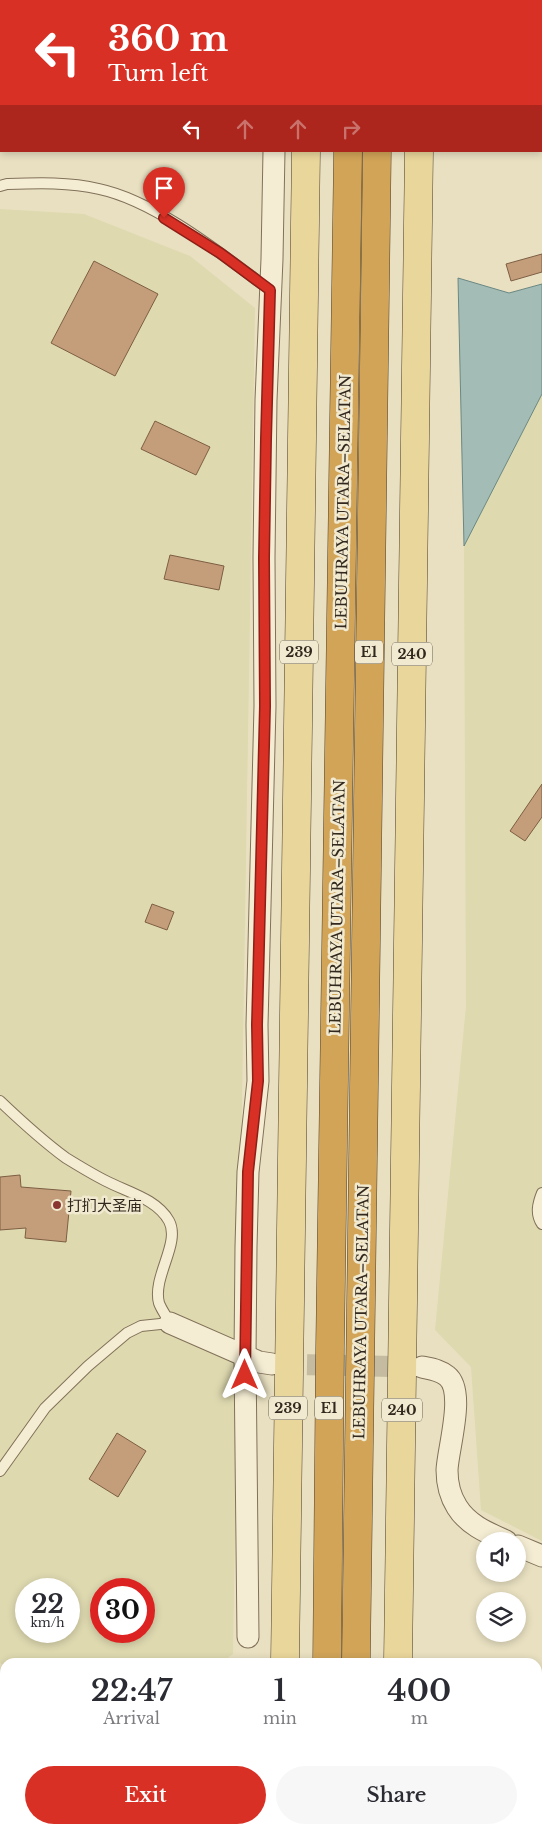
<!DOCTYPE html>
<meta charset="utf-8">
<style>
body{margin:0;font-family:"Libre Baskerville","Noto Sans SC",serif;background:#f7f7f7;color:#2b2b33;height:100vh;display:flex;flex-direction:column;font-size:19px;white-space:nowrap}
*{box-sizing:border-box;margin:0}
p{font-size:16px;color:#7c7c81}
.icon{flex:none;width:28px;height:28px;fill:none;stroke:currentColor;stroke-width:2;stroke-linecap:round;stroke-linejoin:round}
.map{position:relative;flex:1;overflow:hidden}
.sheet{position:absolute;left:0px;top:1658px;width:542px;height:176px;display:flex;flex-direction:column;background:#fff;border-radius:15px 15px 0 0;box-shadow:0 2px 8px #0003}
.sheet>*{flex:none}
.top-card{position:absolute;left:0px;top:0px;width:542px;height:152px;box-shadow:0 2px 8px #0003;background:#d93025;color:#fff;overflow:hidden}
.buttons{position:absolute;left:476px;top:1532px;display:grid;gap:10px}
.buttons a{display:grid;place-items:center;width:50px;height:50px;border-radius:50%;background:#fff;box-shadow:0 2px 8px #0003;font-size:25px}
.speed{position:absolute;left:15px;top:1578px;display:flex;gap:10px;font-size:25px;font-weight:700;text-align:center}
.speed>*{display:grid;place-content:center;width:65px;height:65px;border-radius:50%;background:#fff;box-shadow:0 2px 8px #0003;line-height:1}
.speed small{font-size:12px;font-weight:400}
.speed .limit{border:8px solid #d22;background:#fff;color:#111}
.pin{position:absolute;display:grid;place-items:center;width:42px;height:42px;color:#fff;margin:-51px -21px;border-radius:50% 50% 50% 0;rotate:-45deg;box-shadow:0 0 5px #0007}
.pin .icon{rotate:45deg}
.me{position:absolute;width:55px;margin:-28px;rotate:0deg;stroke-linejoin:round;filter:drop-shadow(0 0 4px #0008)}
.turn{display:flex;align-items:center;gap:18px;height:105px;padding:0 25px;font-size:22px}
.turn .icon{width:65px;height:65px;stroke-width:2.5}
.turn b{display:block;font-size:35px;line-height:42px}
.lanes{display:flex;align-items:center;height:48px;padding:0 25px;background:#0003;justify-content:center;gap:25px;direction:ltr}
.lanes .off{opacity:.35}
.eta{display:flex;justify-content:space-evenly;align-items:center;height:85px;text-align:center}
.eta b{font-size:30px;font-weight:600;line-height:35px}
.primary-button{display:flex;gap:10px;margin-top:auto;padding:10px 25px}
.primary-button a{flex:1;height:58px;border-radius:30px;background:#d93025;color:#fff;font-size:20px;font-weight:600;line-height:58px;text-align:center}
.primary-button a+a{background:#f7f7f7;color:#2b2b33}
.map>svg:first-child{display:block}
.farmland{fill:#ded9af;fill-rule:evenodd}
.green{fill:#bdc696}
.water{fill:#a3bcb6;stroke:#6b8883}
.building{fill:#c49e7a;stroke:#7d5e43}
.lines{fill:none;stroke-linecap:round;stroke-linejoin:round}
.minor-tunnel{stroke:#c4bba0;stroke-width:21;stroke-dasharray:21 11;stroke-linecap:butt}
.service-casing{stroke:#81715a;stroke-width:12}
.minor-casing{stroke:#81715a;stroke-width:23}
.primary-casing{stroke:#4e3f2e;stroke-width:29}
.motorway-casing{stroke:#4e3f2e;stroke-width:29}
.path{stroke:#81715a;stroke-width:3;stroke-dasharray:4 2.5;stroke-linecap:butt}
.service{stroke:#f5edd3;stroke-width:10}
.minor{stroke:#f5edd3;stroke-width:21}
.primary{stroke:#e9d69b;stroke-width:28}
.motorway{stroke:#d1a458;stroke-width:28}
.route-casing{stroke:#8d1f18;stroke-width:12}
.route{stroke:#d93025;stroke-width:9}
.poi-dot{fill:#8a3530;stroke:#f1ead0;stroke-width:2}
.labels{text-anchor:middle;dominant-baseline:central;stroke-width:5;stroke-linejoin:round;paint-order:stroke}
.shield{fill:#f1ead0;stroke:#6b6253;stroke-width:1}
.shield-label{font-size:14px;font-weight:bold;fill:#32281d}
.street-label{font-size:15px;fill:#32281d;stroke:#f1ead0}
.poi-label{font-size:15px;fill:#32281d;stroke:#f1ead0;text-anchor:start}
</style>
<div class="map">
<svg width="542" height="1833" viewBox="0 0 542 1833">
<rect width="100%" height="100%" fill="#e9e0c1"/>
<g class="farmland">
<path d="M0,209L84,214L190,256L255,308L233,1654L222,1662H5V1666L0,1663ZM26,1589H69V1631H26ZM101,1589H144V1631H101Z"/>
<polygon points="542,394 542,1541 481,1510 471,1367 435,1330 466,1006 464,546"/>
</g>
<polygon class="green" points="0,1755 5,1757 5,1829 240,1829 240,1833 0,1833"/>
<polygon class="water" points="458,278 509,293 542,284 542,394 464,546"/>
<g class="building">
<polygon points="542,254 542,272 511,281 506,264"/>
<polygon points="94,261 158,294 115,376 51,343"/>
<polygon points="155,421 210,447 196,475 141,449"/>
<polygon points="170,555 224,566 219,590 164,579"/>
<polygon points="542,784 542,817 525,841 510,831"/>
<polygon points="152,904 174,912 167,930 145,922"/>
<polygon points="20,1175 21,1187 71,1191 66,1242 25,1238 26,1228 0,1230 0,1177"/>
<polygon points="117,1433 146,1451 118,1497 89,1479"/>
</g>
<g class="lines">
<polyline class="minor-tunnel" points="275,1364 417,1367"/>
<defs>
<g id="service">
<path d="M0,186L7,184C39,183 69,182 99,189C156,201 224,256 270,290"/>
<path d="M0,1101C21,1121 43,1141 66,1158C79,1166 92,1174 106,1181C127,1192 157,1199 169,1221C181,1243 152,1277 159,1303C161,1309 167,1317 170,1323L141,1326L127,1333L88,1366L45,1408L0,1471"/>
<path d="M542,1193C538,1203 535,1214 542,1224"/>
</g>
<g id="minor">
<polyline points="277,1 277,0"/>
<polyline points="170,1323 259,1362 272,1364"/>
<path d="M422,1367C431,1369 440,1370 447,1376C466,1391 448,1448 447,1470C447,1482 450,1496 457,1507C468,1525 488,1533 506,1541"/>
<polyline points="518,1546 542,1556"/>
<polyline points="248,1637 245,1357 246,1247 248,1172 258,1081 257,1025 265,706 264,558 266,400 272,259 274,151"/>
</g>
<g id="primary">
<polyline points="308,1 308,0"/>
<polyline points="421,1 421,0"/>
<polyline points="285,1662 306,151"/>
<polyline points="398,1662 419,151"/>
<polyline points="282,1833 282,1829"/>
<polyline points="396,1833 396,1829"/>
</g>
<g id="motorway">
<polyline points="350,1 350,0"/>
<polyline points="378,1 378,0"/>
<polyline points="327,1662 330,1347 348,151"/>
<polyline points="356,1662 377,151"/>
<polyline points="324,1833 325,1829"/>
<polyline points="354,1833 354,1829"/>
</g>
</defs>
<use href="#service" class="service-casing"/>
<use href="#minor" class="minor-casing"/>
<use href="#primary" class="primary-casing"/>
<use href="#motorway" class="motorway-casing"/>
<polyline class="path" points="145,1833 147,1829"/>
<use href="#service" class="service"/>
<use href="#minor" class="minor"/>
<use href="#primary" class="primary"/>
<use href="#motorway" class="motorway"/>
</g>
<g class="lines">
<defs>
<polyline id="route" points="164,218 220,253 270,290 266,439 264,558 265,706 257,1025 258,1081 248,1172 245,1375"/>
</defs>
<use href="#route" class="route-casing"/>
<use href="#route" class="route"/>
</g>
<circle class="poi-dot" cx="57" cy="1205" r="5"/>
<g class="labels">
<g class="shield">
<rect x="280" y="640.5" width="38" height="23" rx="4"/>
<rect x="355" y="640.5" width="28" height="23" rx="4"/>
<rect x="392" y="642.5" width="40" height="23" rx="4"/>
<rect x="269" y="1396.5" width="38" height="23" rx="4"/>
<rect x="315" y="1396.5" width="28" height="23" rx="4"/>
<rect x="382" y="1398.5" width="40" height="23" rx="4"/>
</g>
<g class="shield-label">
<text x="299" y="652">239</text>
<text x="369" y="652">E1</text>
<text x="412" y="654">240</text>
<text x="288" y="1408">239</text>
<text x="329" y="1408">E1</text>
<text x="402" y="1410">240</text>
</g>
<g class="street-label">
<text transform="translate(343 502) rotate(-89)">LEBUHRAYA UTARA–SELATAN</text>
<text transform="translate(337 907) rotate(-89)">LEBUHRAYA UTARA–SELATAN</text>
<text transform="translate(361 1312) rotate(-89)">LEBUHRAYA UTARA–SELATAN</text>
</g>
<g class="poi-label">
<text x="67" y="1205">打扪大圣庙</text>
</g>
</g>
</svg>
<div class="buttons">
<a><svg class="icon" aria-label="sound" viewBox="0 0 24 24"><path d="M4 9h4l5-4v14l-5-4H4zM17 9q2 3 0 6"/></svg></a>
<a><svg class="icon" aria-label="layers" viewBox="0 0 24 24"><path d="M12 4l9 5-9 5-9-5zM3 14l9 5 9-5"/></svg></a>
</div>
<div class="speed"><div>22<small>km/h</small></div><div class="limit">30</div></div>
<div class="pin" style="left:164px;top:218px;background:#d93025"><svg class="icon" aria-label="arrive" viewBox="0 0 24 24"><path d="M6 21V4h12l-3 4 3 4H6"/></svg></div>
<svg class="me" style="left:245px;top:1375px" viewBox="-20 -20 40 40"><path d="M0-17L14 15 0 8-14 15z" fill="#d93025" stroke="#fff" stroke-width="4"/></svg>
<div class="top-card">
<div class="turn"><svg class="icon" aria-label="left" viewBox="0 0 24 24"><path d="M17 20v-9H6M10 6l-5 5 5 5"/></svg><div><b>360 m</b>Turn left</div></div>
<div class="lanes"><svg class="icon" aria-label="left" viewBox="0 0 24 24"><path d="M17 20v-9H6M10 6l-5 5 5 5"/></svg><svg class="icon off" aria-label="ahead" viewBox="0 0 24 24"><path d="M12 20V5M6 11l6-6 6 6"/></svg><svg class="icon off" aria-label="ahead" viewBox="0 0 24 24"><path d="M12 20V5M6 11l6-6 6 6"/></svg><svg class="icon off" aria-label="right" viewBox="0 0 24 24"><path d="M7 20v-9h11M14 6l5 5-5 5"/></svg></div>
</div>
<section class="sheet">
<div class="eta">
<div><b>22:47</b><p>Arrival</p></div>
<div><b>1</b><p>min</p></div>
<div><b>400</b><p>m</p></div>
</div>
<div class="primary-button"><a>Exit</a><a>Share</a></div>
</section>
</div>
